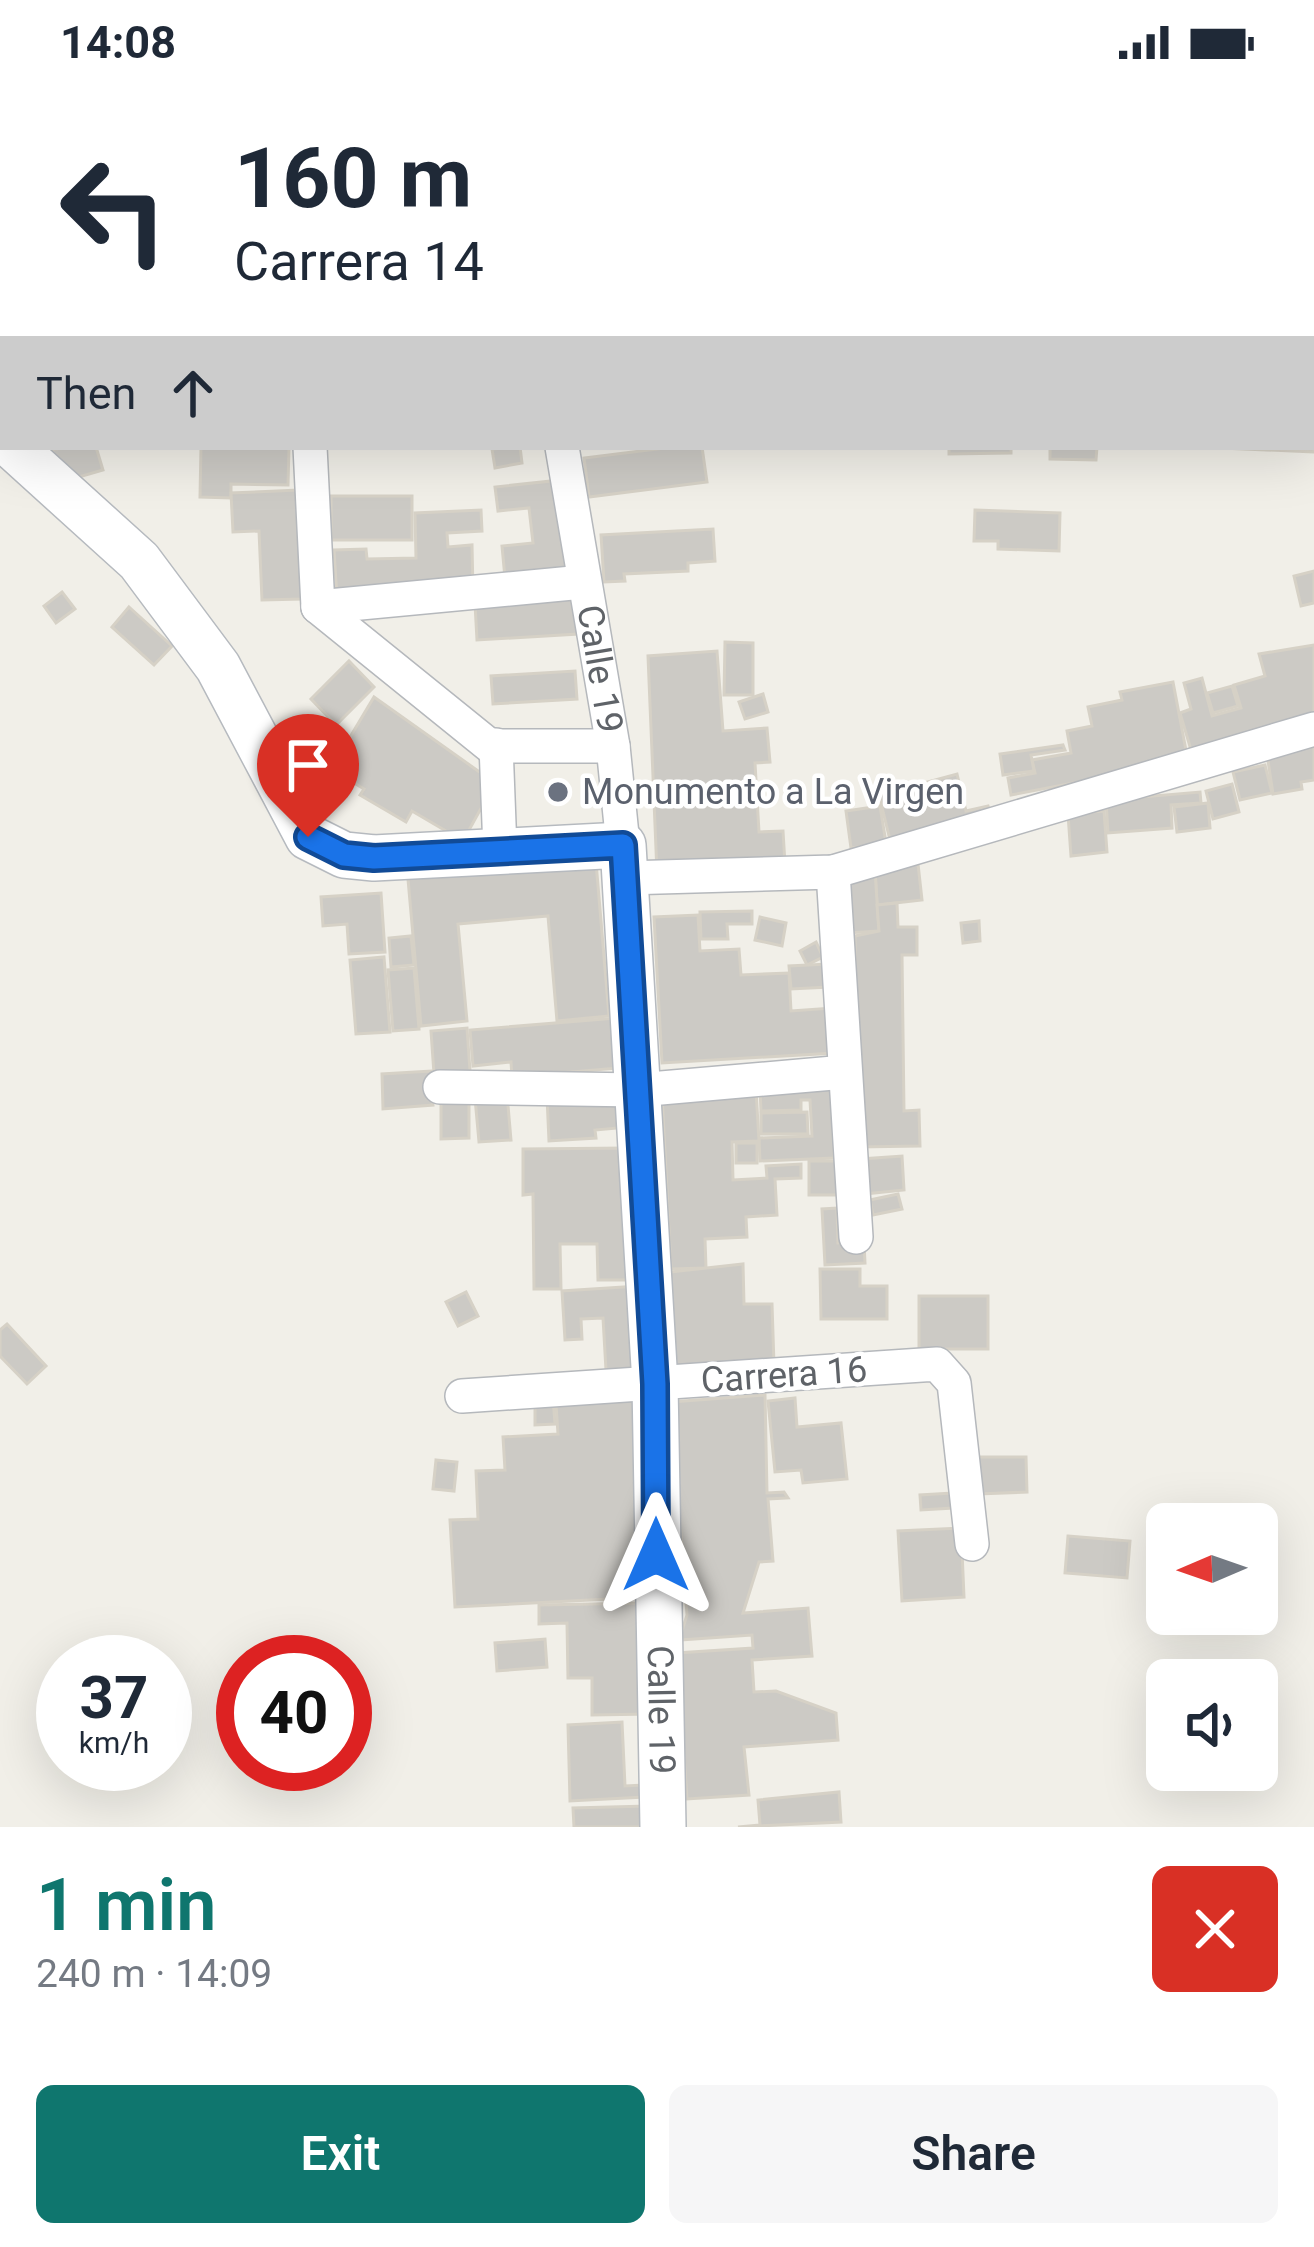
<!DOCTYPE html>
<meta charset="utf-8">
<style>
body{margin:0;font-family:Roboto,sans-serif;background:#f6f6f7;color:#1f2937;height:100vh;display:flex;flex-direction:column;font-size:45px;white-space:nowrap}
*{box-sizing:border-box;margin:0}
p{font-size:39px;color:#747a83}
.icon{flex:none;width:66px;height:66px;fill:none;stroke:currentColor;stroke-width:2;stroke-linecap:round;stroke-linejoin:round}
.map{position:relative;height:1743px;overflow:hidden}
.side{display:flex;flex-direction:column;background:#fff;flex:1}
.side>*{flex:none}
.banner{position:absolute;left:0px;top:0px;width:1314px;height:366px;box-shadow:0 12px 48px #0002;background:#fff;color:#1f2937;overflow:hidden}
.needle{width:78px;rotate:268deg}
.controls{position:absolute;left:1146px;top:1419px;display:grid;gap:24px}
.controls a{display:grid;place-items:center;width:132px;height:132px;border-radius:18px;background:#fff;box-shadow:0 12px 48px #0002;font-size:60px}
.speed{position:absolute;left:36px;top:1551px;display:flex;gap:24px;font-size:60px;font-weight:700;text-align:center}
.speed>*{display:grid;place-content:center;width:156px;height:156px;border-radius:50%;background:#fff;box-shadow:0 12px 48px #0002;line-height:1}
.speed small{font-size:30px;font-weight:400}
.speed .limit{border:18px solid #d22;background:#fff;color:#111}
.pin{position:absolute;display:grid;place-items:center;width:102px;height:102px;color:#fff;margin:-123px -51px;border-radius:50% 50% 50% 0;rotate:-45deg;box-shadow:0 0 12px #0007}
.pin .icon{rotate:45deg}
.me{position:absolute;width:132px;margin:-66px;rotate:0deg;stroke-linejoin:round;filter:drop-shadow(0 0 9px #0008)}
.turn{display:flex;align-items:center;gap:42px;height:252px;padding:0 36px;font-size:54px}
.turn .icon{width:156px;height:156px;stroke-width:2.5}
.turn b{display:block;font-size:84px;line-height:102px}
.then{display:flex;align-items:center;height:114px;padding:0 36px;background:#0003;gap:24px;font-size:45px}
.round{display:grid;place-items:center;flex:none;width:126px;height:126px;border-radius:18px;background:#f6f6f7}
.overview{display:flex;align-items:center;justify-content:space-between;height:204px;padding:0 36px}
h1{font-size:72px;font-weight:600;line-height:90px;color:#0f766e}
.primary-button{display:flex;gap:24px;margin-top:auto;padding:24px 36px}
.primary-button a{flex:1;height:138px;border-radius:18px;background:#0f766e;color:#fff;font-size:48px;font-weight:600;line-height:138px;text-align:center}
.primary-button a+a{background:#f6f6f7;color:#1f2937}
.status{display:flex;justify-content:space-between;align-items:center;height:84px;padding:0 60px;background:#fff;direction:ltr}
.status svg{height:33px;fill:currentColor}
.map>svg:first-child{display:block}
.building{fill:#cccac5;stroke:#d6d1c6;stroke-width:3}
.lines{fill:none;stroke-linecap:round;stroke-linejoin:round}
.street-casing{stroke:#b5b8bc;stroke-width:36}
.secondary-casing{stroke:#b6babf;stroke-width:48}
.street{stroke:#fff;stroke-width:33}
.secondary{stroke:#fff;stroke-width:45}
.route-casing{stroke:#114b97;stroke-width:30}
.route{stroke:#1a73e8;stroke-width:21}
.worship-dot{fill:#6b7280;stroke:#fff;stroke-width:4.5}
.labels{text-anchor:middle;dominant-baseline:central;stroke-width:9;stroke-linejoin:round;paint-order:stroke}
.street-label{font-size:36px;fill:#5f6368;stroke:#fff}
.worship-label{font-size:36px;fill:#5b616d;stroke:#fff;text-anchor:start}
</style>
<div class="status"><b>14:08</b><svg viewBox="0 0 49 12"><path d="M0 12V9h3v3zM5 12V6h3v6zM10 12V3h3v9zM15 12V0h3v12zM26 1h20v11H26zM47 4h2v5h-2z"/></svg></div>
<div class="map">
<svg width="1314" height="1743" viewBox="0 0 1314 1743">
<rect width="100%" height="100%" fill="#f1efe8"/>
<g class="building">
<polygon points="0,103 3,103 0,236"/>
<polygon points="1311,316 1314,368 1199,363 1311,363"/>
<polygon points="96,363 103,386 62,398 52,365"/>
<polygon points="201,363 289,363 288,401 231,400 231,414 200,413"/>
<polygon points="520,363 522,379 495,384 492,365"/>
<polygon points="673,363 702,363 707,398 589,413 584,374"/>
<polygon points="949,363 1011,363 1011,369 949,370"/>
<polygon points="1050,363 1174,363 1097,363 1096,376 1050,375"/>
<polygon points="561,396 570,487 505,494 502,462 533,459 529,424 498,427 495,403"/>
<polygon points="298,406 302,515 262,516 259,447 233,448 231,409"/>
<rect x="331" y="412" width="81" height="44"/>
<polygon points="481,426 482,447 447,449 448,463 472,461 473,508 337,514 334,466 366,465 367,475 416,474 415,429"/>
<polygon points="975,426 1060,429 1059,467 998,465 998,457 974,457"/>
<polygon points="713,445 715,477 688,479 688,487 624,490 625,497 604,498 601,451"/>
<polygon points="1314,487 1314,519 1301,522 1294,492"/>
<polygon points="62,508 75,525 56,539 44,522"/>
<polygon points="575,514 578,550 477,556 475,520"/>
<polygon points="129,523 172,562 154,581 112,543"/>
<polygon points="725,558 753,559 753,611 724,611"/>
<polygon points="1314,561 1314,631 1191,666 1180,629 1191,625 1184,599 1202,594 1212,632 1241,624 1234,601 1265,592 1259,570"/>
<polygon points="717,567 723,647 767,644 770,678 755,679 759,748 783,747 785,780 657,789 648,572"/>
<polygon points="349,577 374,603 336,641 311,615"/>
<polygon points="575,587 577,615 493,620 491,592"/>
<polygon points="1173,598 1188,677 1011,711 1008,694 1035,689 1032,676 1071,669 1067,647 1092,642 1088,623 1122,616 1120,608"/>
<polygon points="1232,602 1238,622 1213,629 1207,609"/>
<polygon points="763,610 768,628 745,635 739,618"/>
<polygon points="374,613 495,699 463,757 412,727 406,738 360,711 364,705 331,685"/>
<polygon points="1063,661 1065,666 1031,671 1034,687 1003,691 1000,670"/>
<polygon points="1314,662 1314,696 1301,698 1302,705 1273,710 1267,670"/>
<polygon points="1265,681 1272,709 1240,716 1233,688"/>
<polygon points="957,690 966,727 988,722 992,735 891,760 879,711"/>
<polygon points="1232,700 1239,728 1213,735 1206,707"/>
<polygon points="1200,708 1201,719 1171,721 1172,744 1108,749 1106,716"/>
<polygon points="1208,719 1210,744 1177,748 1174,723"/>
<polygon points="880,722 886,759 851,764 846,727"/>
<polygon points="1104,727 1107,768 1071,772 1068,730"/>
<polygon points="596,778 609,932 557,937 548,832 458,840 467,937 421,942 408,795"/>
<polygon points="918,780 922,816 877,821 875,784"/>
<polygon points="875,787 879,847 847,849 843,789"/>
<polygon points="381,809 385,868 349,870 347,840 323,842 321,813"/>
<polygon points="897,819 898,843 917,843 917,871 902,871 904,1027 919,1026 920,1062 857,1063 855,852 879,847 877,821"/>
<polygon points="752,827 752,840 727,840 728,855 701,855 700,828"/>
<polygon points="698,831 700,867 739,865 741,891 789,889 791,927 832,924 835,969 662,979 654,833"/>
<polygon points="760,833 786,839 782,862 755,856"/>
<polygon points="979,837 980,857 963,859 961,839"/>
<polygon points="411,852 414,881 391,883 389,854"/>
<polygon points="816,858 823,873 807,881 800,867"/>
<polygon points="384,873 390,948 356,950 350,876"/>
<polygon points="828,880 829,903 791,905 789,882"/>
<polygon points="414,884 419,945 393,947 388,886"/>
<polygon points="616,934 619,984 512,993 511,978 473,982 470,946"/>
<polygon points="467,944 470,987 434,990 431,947"/>
<polygon points="431,987 433,1021 383,1025 382,990"/>
<polygon points="831,1002 834,1074 760,1077 759,1054 812,1052 810,1016 801,1016 801,1026 761,1027 760,1005"/>
<polygon points="756,1006 759,1057 732,1058 733,1096 767,1094 766,1082 801,1080 801,1094 775,1095 777,1131 746,1133 747,1153 705,1155 706,1184 671,1185 662,1011"/>
<polygon points="616,1008 618,1044 595,1046 596,1054 549,1057 547,1013"/>
<polygon points="507,1010 511,1056 479,1058 475,1014"/>
<polygon points="469,1011 469,1054 441,1055 441,1012"/>
<polygon points="807,1028 808,1050 761,1050 761,1029"/>
<rect x="736" y="1059" width="21" height="20"/>
<polygon points="626,1064 632,1196 598,1196 597,1160 560,1160 561,1205 534,1205 533,1110 523,1111 523,1065"/>
<polygon points="902,1072 904,1106 864,1110 861,1075"/>
<polygon points="809,1077 839,1077 840,1111 809,1111"/>
<polygon points="898,1110 902,1125 873,1131 870,1116"/>
<polygon points="837,1124 838,1159 864,1158 865,1179 825,1181 822,1125"/>
<polygon points="743,1180 744,1220 772,1220 774,1281 673,1284 670,1188"/>
<polygon points="820,1185 860,1185 860,1202 887,1202 887,1235 821,1235"/>
<polygon points="638,1202 643,1284 606,1286 603,1234 581,1235 582,1255 565,1256 562,1207"/>
<polygon points="466,1208 478,1232 458,1242 446,1218"/>
<rect x="919" y="1212" width="69" height="53"/>
<polygon points="7,1240 46,1282 27,1300 0,1272 0,1246"/>
<polygon points="765,1311 767,1409 784,1408 788,1414 768,1415 773,1477 759,1478 743,1529 808,1524 812,1572 752,1576 754,1608 776,1607 836,1629 838,1656 744,1663 749,1711 687,1715 677,1569 753,1564 752,1551 679,1556 687,1531 671,1318"/>
<polygon points="535,1314 553,1314 555,1340 535,1341"/>
<polygon points="795,1314 797,1343 841,1339 847,1395 803,1399 801,1386 775,1388 768,1317"/>
<polygon points="644,1315 647,1513 455,1523 450,1436 478,1435 476,1387 505,1386 503,1353 558,1350 556,1320"/>
<polygon points="978,1373 1026,1373 1027,1408 979,1410"/>
<polygon points="436,1376 457,1378 454,1407 433,1405"/>
<polygon points="952,1409 953,1424 921,1426 920,1411"/>
<polygon points="961,1444 964,1513 902,1517 898,1447"/>
<polygon points="1068,1452 1130,1457 1127,1494 1065,1489"/>
<polygon points="647,1519 650,1630 592,1631 592,1594 568,1594 567,1539 539,1540 539,1521"/>
<polygon points="545,1555 547,1583 497,1587 495,1559"/>
<polygon points="622,1638 625,1702 643,1701 644,1713 570,1717 568,1641"/>
<polygon points="839,1708 841,1738 738,1743 760,1741 758,1716"/>
<polygon points="647,1722 647,1743 574,1743 573,1724"/>
</g>
<g class="lines">
<defs>
<g id="street">
<polyline points="457,0 457,3"/>
<polyline points="0,84 3,84"/>
<polyline points="1311,310 1314,311"/>
<polyline points="310,363 318,523 490,662 613,662"/>
<path id="s1" d="M562,363L613,662L623,761"/>
<polyline points="318,523 583,498"/>
<polyline points="496,661 500,766"/>
<polyline points="833,788 856,1153"/>
<polyline points="625,794 833,788 1314,645"/>
<polyline points="440,1003 638,1006 845,988"/>
<polyline points="462,1312 937,1280 954,1299 972,1460"/>
</g>
<g id="secondary">
<path id="s2" d="M13,363L139,477L218,583L308,753L344,771L374,774L623,761L655,1300L663,1743"/>
</g>
</defs>
<use href="#street" class="street-casing"/>
<use href="#secondary" class="secondary-casing"/>
<use href="#street" class="street"/>
<use href="#secondary" class="secondary"/>
</g>
<g class="lines">
<defs>
<polyline id="route" points="308,753 344,771 374,774 623,761 655,1300 656,1471"/>
</defs>
<use href="#route" class="route-casing"/>
<use href="#route" class="route"/>
</g>
<circle class="worship-dot" cx="558" cy="708" r="12"/>
<g class="labels">
<g class="street-label">
<text stroke="none"><textPath href="#s1" startOffset="225">Calle 19</textPath></text>
<text transform="translate(784 1291) rotate(-4)">Carrera 16</text>
<text stroke="none"><textPath href="#s2" startOffset="1680">Calle 19</textPath></text>
</g>
<g class="worship-label">
<text x="582" y="708">Monumento a La Virgen</text>
</g>
</g>
</svg>
<div class="controls">
<a><svg class="needle" viewBox="-14 -14 28 28"><path d="M0-13l5 13h-10z" fill="#e53935"/><path d="M0 13l5-13h-10z" fill="#747a83"/></svg></a>
<a><svg class="icon" aria-label="sound" viewBox="0 0 24 24"><path d="M4 9h4l5-4v14l-5-4H4zM17 9q2 3 0 6"/></svg></a>
</div>
<div class="speed"><div>37<small>km/h</small></div><div class="limit">40</div></div>
<div class="pin" style="left:308px;top:753px;background:#d93025"><svg class="icon" aria-label="arrive" viewBox="0 0 24 24"><path d="M6 21V4h12l-3 4 3 4H6"/></svg></div>
<svg class="me" style="left:656px;top:1471px" viewBox="-20 -20 40 40"><path d="M0-17L14 15 0 8-14 15z" fill="#1a73e8" stroke="#fff" stroke-width="4"/></svg>
<div class="banner">
<div class="turn"><svg class="icon" aria-label="left" viewBox="0 0 24 24"><path d="M17 20v-9H6M10 6l-5 5 5 5"/></svg><div><b>160 m</b>Carrera 14</div></div>
<div class="then">Then<svg class="icon" aria-label="ahead" viewBox="0 0 24 24"><path d="M12 20V5M6 11l6-6 6 6"/></svg></div>
</div>
</div>
<section class="side">
<div class="overview"><div><h1>1 min</h1><p>240 m · 14:09</p></div><a class="round" style="background:#d93025;color:#fff"><svg class="icon" aria-label="close" viewBox="0 0 24 24"><path d="M6 6l12 12M18 6L6 18"/></svg></a></div>
<div class="primary-button"><a>Exit</a><a>Share</a></div>
</section>
